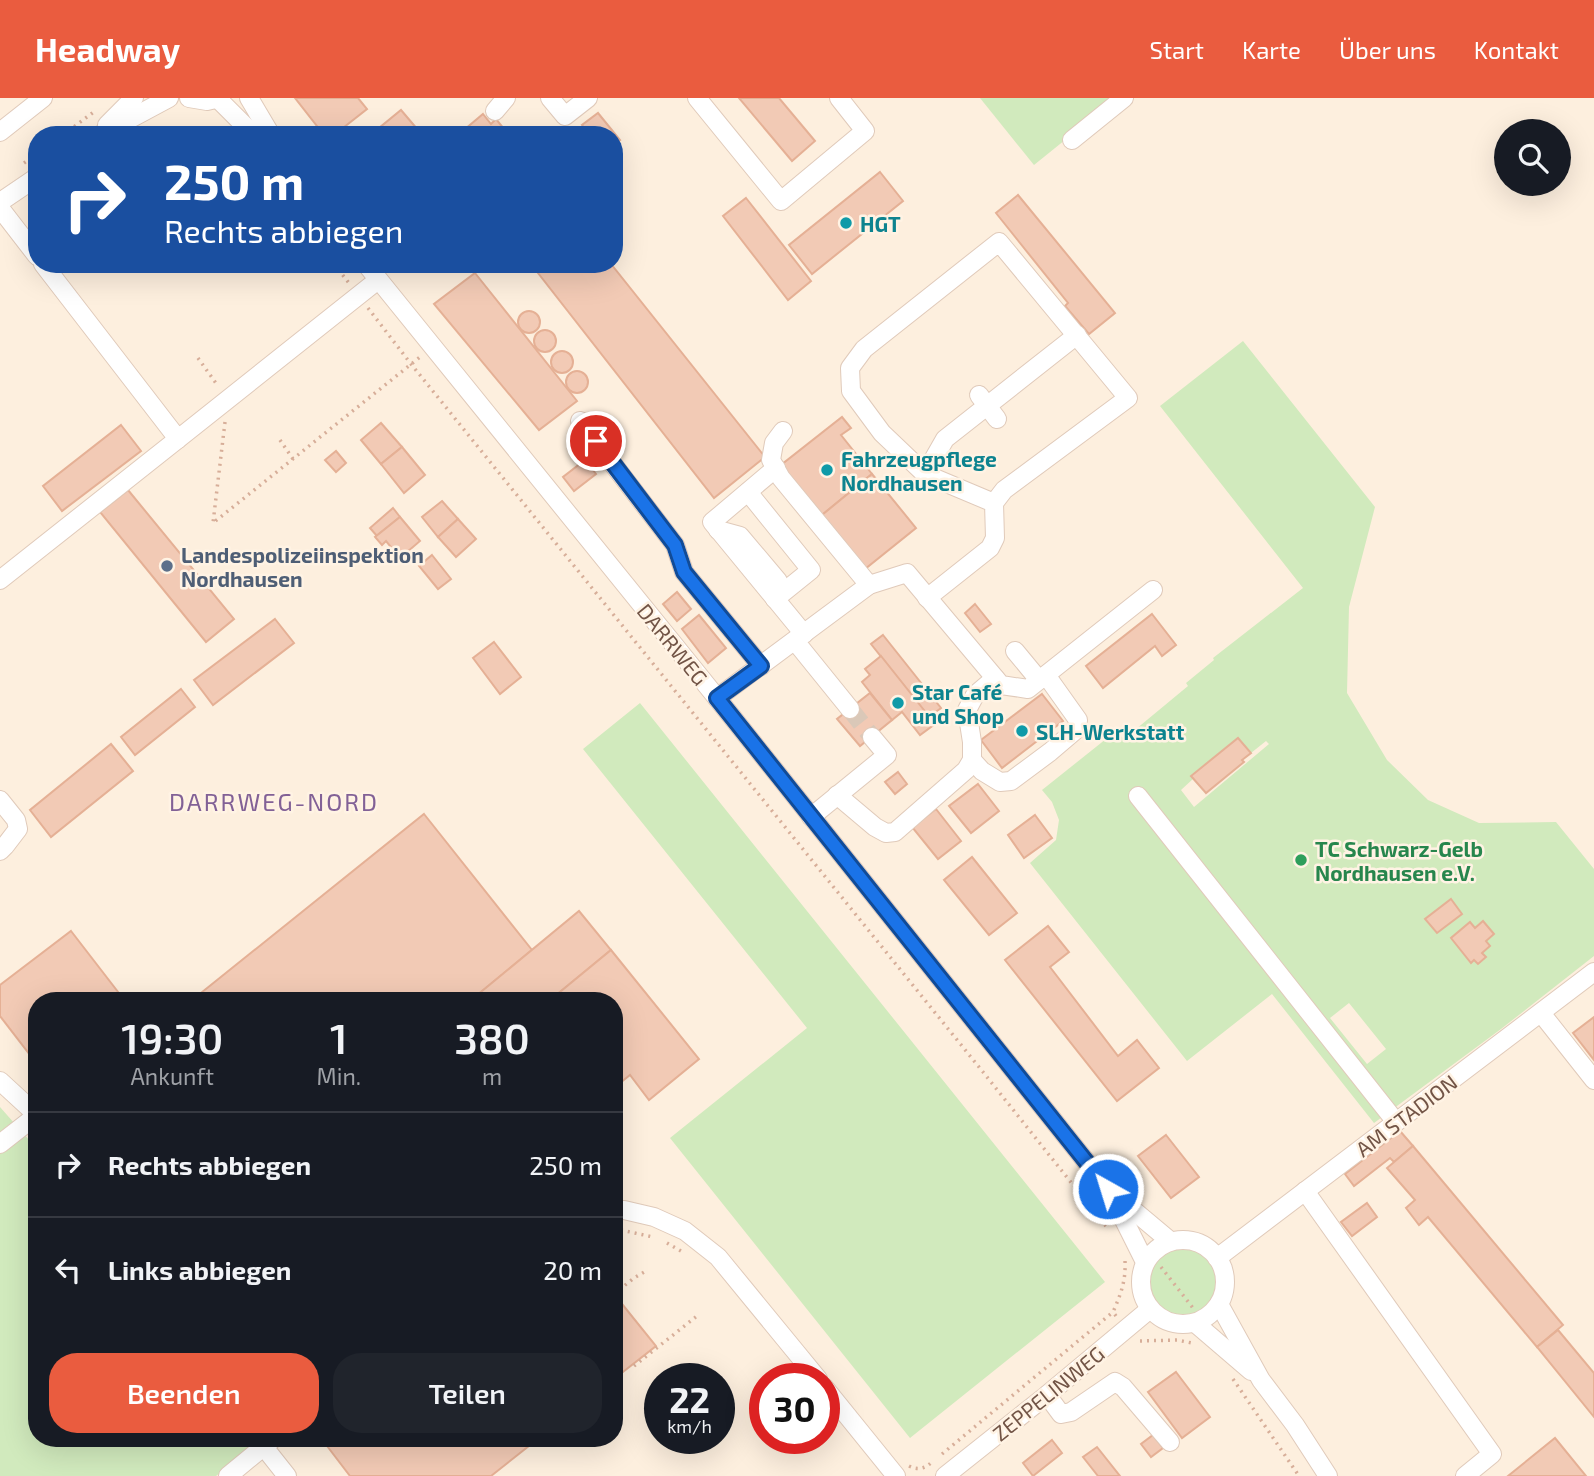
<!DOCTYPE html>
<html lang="de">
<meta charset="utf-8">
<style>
body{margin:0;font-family:"Exo 2",sans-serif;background:#20242c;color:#f1f3f6;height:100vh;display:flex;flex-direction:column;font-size:26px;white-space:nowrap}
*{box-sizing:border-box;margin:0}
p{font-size:23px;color:#9ea1a6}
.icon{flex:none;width:38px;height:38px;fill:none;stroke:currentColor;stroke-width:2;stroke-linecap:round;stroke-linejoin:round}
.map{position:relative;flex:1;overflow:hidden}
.details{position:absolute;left:28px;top:894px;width:595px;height:455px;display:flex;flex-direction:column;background:#171b24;border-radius:28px;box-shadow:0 7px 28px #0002}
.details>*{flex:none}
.guide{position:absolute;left:28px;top:28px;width:595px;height:147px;border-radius:28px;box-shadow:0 7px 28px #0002;background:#1a4fa0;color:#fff;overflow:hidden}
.buttons{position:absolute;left:1494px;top:21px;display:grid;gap:14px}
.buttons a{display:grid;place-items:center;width:77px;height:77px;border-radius:50%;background:#171b24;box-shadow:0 7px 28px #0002;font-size:35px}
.speed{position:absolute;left:644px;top:1265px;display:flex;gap:14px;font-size:35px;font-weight:700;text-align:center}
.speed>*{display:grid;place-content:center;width:91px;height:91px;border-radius:50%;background:#171b24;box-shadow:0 7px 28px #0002;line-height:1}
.speed small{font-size:18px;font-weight:400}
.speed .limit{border:10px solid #d22;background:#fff;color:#111}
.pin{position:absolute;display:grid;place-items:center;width:60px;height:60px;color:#fff;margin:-30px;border:4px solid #fff;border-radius:50%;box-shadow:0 2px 7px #0007}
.me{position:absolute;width:77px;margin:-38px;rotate:321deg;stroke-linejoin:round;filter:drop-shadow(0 0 5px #0008)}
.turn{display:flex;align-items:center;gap:24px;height:147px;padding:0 21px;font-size:32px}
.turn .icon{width:91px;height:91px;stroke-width:2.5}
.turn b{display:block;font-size:49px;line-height:60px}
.eta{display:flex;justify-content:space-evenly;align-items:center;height:119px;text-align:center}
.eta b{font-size:42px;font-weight:600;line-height:49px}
.primary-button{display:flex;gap:14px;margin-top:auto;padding:14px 21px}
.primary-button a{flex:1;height:80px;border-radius:28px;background:#ea5c3f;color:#fff;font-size:28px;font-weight:600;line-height:80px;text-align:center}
.primary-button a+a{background:#20242c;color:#f1f3f6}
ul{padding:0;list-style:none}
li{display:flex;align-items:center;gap:21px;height:105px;padding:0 21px;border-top:2px solid #363941}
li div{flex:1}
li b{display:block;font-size:26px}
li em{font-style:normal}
header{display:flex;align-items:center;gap:42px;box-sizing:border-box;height:98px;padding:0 35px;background:#ea5c3f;color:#fff}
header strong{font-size:33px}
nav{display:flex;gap:38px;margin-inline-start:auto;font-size:24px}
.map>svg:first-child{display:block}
.green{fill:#d1eabd;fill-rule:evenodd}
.building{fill:#f2cab5;stroke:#e5b095;stroke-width:2}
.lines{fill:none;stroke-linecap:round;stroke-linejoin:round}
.minor-tunnel{stroke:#dac8b8;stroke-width:18;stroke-dasharray:18 9;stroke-linecap:butt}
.minor-casing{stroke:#e0caba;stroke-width:20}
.path{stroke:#d7ae99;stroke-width:3.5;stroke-dasharray:2 5;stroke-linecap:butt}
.minor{stroke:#fff;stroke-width:18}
.route-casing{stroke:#114b97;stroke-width:18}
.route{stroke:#1a73e8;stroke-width:12}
.culture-dot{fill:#0f9aa8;stroke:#fff3e4;stroke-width:2.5}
.service-dot{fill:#5c6f8a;stroke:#fff3e4;stroke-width:2.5}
.leisure-dot{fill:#2e9e5b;stroke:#fff3e4;stroke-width:2.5}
.labels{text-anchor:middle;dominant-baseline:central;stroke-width:5;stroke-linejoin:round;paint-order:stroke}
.culture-label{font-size:21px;font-weight:bold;fill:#0d838f;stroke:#fff3e4;text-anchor:start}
.service-label{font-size:21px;font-weight:bold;fill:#4e5e75;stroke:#fff3e4;text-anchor:start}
.street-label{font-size:21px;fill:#725446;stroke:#fff3e4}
.leisure-label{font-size:21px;font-weight:bold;fill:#27864d;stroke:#fff3e4;text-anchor:start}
.quarter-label{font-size:24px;letter-spacing:2px;fill:#826196;stroke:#fff3e4}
</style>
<header>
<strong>Headway</strong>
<nav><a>Start</a><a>Karte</a><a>Über uns</a><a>Kontakt</a></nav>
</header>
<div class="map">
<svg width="1594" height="1378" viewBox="0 0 1594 1378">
<rect width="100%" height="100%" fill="#fdefde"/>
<g class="green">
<polygon points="980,0 1117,0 1034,67"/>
<path d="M1243,243L1375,409L1349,509L1347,595L1387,662L1428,702L1479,725L1556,724L1594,771V858L1501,931L1374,1025L1272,896L1187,963L1030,765L1056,742L1059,722L1052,704L1042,692L1116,633L1124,641L1188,588L1186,585L1214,562L1213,560L1303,490L1160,308ZM1237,640L1251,655L1266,643L1269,646L1194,709L1181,692L1194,680L1192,677ZM1349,905L1386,951L1367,966L1330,920Z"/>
<polygon points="640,605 1105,1184 910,1340 670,1040 807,930 583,651"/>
<polygon points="0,1009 37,1051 37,1340 263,1341 216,1378 0,1378"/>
<circle cx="1182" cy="1183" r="35"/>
</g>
<g class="building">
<polygon points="295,0 358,0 367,11 334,37 324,37"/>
<polygon points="739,0 779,0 815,43 792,63"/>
<polygon points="401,12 418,32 413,37 384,37 379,30"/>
<polygon points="598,15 620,42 614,46 614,37 590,37 582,27"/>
<polygon points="483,16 491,26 496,21 509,37 458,37"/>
<polygon points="880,74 903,103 812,176 789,147"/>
<polygon points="1018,97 1115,215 1089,236 1065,208 1068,205 996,115"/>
<polygon points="746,100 811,183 788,202 723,118"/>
<polygon points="531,166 611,166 765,359 714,400"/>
<polygon points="475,175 577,303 539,332 434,206"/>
<circle cx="529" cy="224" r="11"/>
<circle cx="545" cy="243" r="11"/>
<circle cx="562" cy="264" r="11"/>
<circle cx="577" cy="284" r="11"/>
<polygon points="842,319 851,330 841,337 872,376 822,417 781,367"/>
<polygon points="381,325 402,349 381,366 361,342"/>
<polygon points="121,327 141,353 62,413 43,388"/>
<polygon points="402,349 425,377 404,395 381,366"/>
<polygon points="336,353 346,365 336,374 325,362"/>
<polygon points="585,362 596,376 574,393 563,379"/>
<polygon points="872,376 916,430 865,471 822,417"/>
<polygon points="128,392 234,521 206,544 100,414"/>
<polygon points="442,403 458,421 438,439 422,419"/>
<polygon points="393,410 400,419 377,438 370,430"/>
<polygon points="400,419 420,443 400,460 386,443 382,447 375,439"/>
<polygon points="458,421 476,441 456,459 438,439"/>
<polygon points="432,457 451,481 438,491 419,468"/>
<polygon points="677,494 691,511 677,523 663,506"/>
<polygon points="975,506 991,526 980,534 965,515"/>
<polygon points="1152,516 1176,547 1162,558 1155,548 1103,590 1086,568"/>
<polygon points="699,517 726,550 708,565 682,531"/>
<polygon points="275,521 294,545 213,607 194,582"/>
<polygon points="883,537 941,610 929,619 871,546"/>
<polygon points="494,544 521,579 500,596 473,560"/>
<polygon points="881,558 935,626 920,637 902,614 892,622 862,584 870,577 865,571"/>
<polygon points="181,591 195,609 135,657 121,639"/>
<polygon points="870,595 892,622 860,648 837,621"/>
<polygon points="1042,596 1063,623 1002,670 981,642"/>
<polygon points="1238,640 1251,655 1242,662 1244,664 1206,695 1191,678"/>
<polygon points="111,646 133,673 51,739 30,712"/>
<polygon points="898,674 907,686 895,696 885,684"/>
<polygon points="978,686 999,713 971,735 949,708"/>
<polygon points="936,711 961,743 938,761 912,729"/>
<polygon points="424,716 532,852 470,903 191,903"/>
<polygon points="1035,717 1052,740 1024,760 1008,737"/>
<polygon points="972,759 1017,815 989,837 944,782"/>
<polygon points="1451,801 1462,816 1437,835 1425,821"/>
<polygon points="579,813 611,852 549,903 470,903"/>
<polygon points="1483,823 1494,836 1486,843 1490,848 1482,855 1486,859 1478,866 1474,862 1471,865 1451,840 1470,824 1475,830"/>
<polygon points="1048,828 1069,854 1050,869 1118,958 1137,942 1159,970 1117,1003 1005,862"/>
<polygon points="71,833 125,903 37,903 37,966 0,918 0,887"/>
<polygon points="611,852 699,961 649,1002 630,977 614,990 614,903 549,903"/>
<polygon points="1594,919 1594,962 1573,935"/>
<polygon points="1400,1033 1413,1048 1394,1064 1390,1060 1354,1088 1345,1076"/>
<polygon points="1166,1037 1199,1079 1171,1100 1138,1058"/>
<polygon points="1413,1048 1563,1227 1537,1249 1428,1119 1419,1127 1406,1110 1415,1102 1387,1070"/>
<polygon points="1367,1105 1377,1119 1352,1138 1341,1124"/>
<polygon points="614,1196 656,1248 614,1281"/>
<polygon points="1558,1232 1594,1275 1594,1319 1537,1249"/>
<polygon points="1176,1274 1210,1319 1182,1340 1148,1294"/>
<polygon points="1153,1337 1163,1350 1151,1359 1141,1346"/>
<polygon points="329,1340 393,1341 539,1340 491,1378 350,1378 324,1344"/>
<polygon points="1555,1340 1586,1378 1508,1378"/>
<polygon points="1052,1342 1062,1355 1033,1378 1023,1365"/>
<polygon points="1097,1349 1120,1378 1098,1378 1083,1359"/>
</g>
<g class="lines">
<polyline class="minor-tunnel" points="850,611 872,639"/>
<defs>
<g id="minor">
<polyline points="189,0 207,3 220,0"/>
<polyline points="249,0 271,37"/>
<polyline points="550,0 565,18 588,0"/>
<polyline points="697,0 781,103 865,33 839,0"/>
<polyline points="218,1 254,37"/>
<polyline points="495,13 506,0"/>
<polyline points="107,27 134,0"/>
<polyline points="0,34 43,0"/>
<polyline points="100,37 169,0"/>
<polyline points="1072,42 1124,0"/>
<polyline points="0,104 37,79"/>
<polyline points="0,110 37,158"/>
<polyline points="43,166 178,341 378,182"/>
<polyline points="366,166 717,600 1108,1091 1170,1143"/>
<polyline points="979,297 997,321"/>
<polyline points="580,323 675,447 684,474 761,568"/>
<polyline points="783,333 774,345 771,362 781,380 869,487"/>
<polyline points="776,370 712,424 804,536"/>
<polyline points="925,376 945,341 1077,237"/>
<polyline points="748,394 811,472 775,501"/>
<polyline points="718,432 740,438 778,483 775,501"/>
<polyline points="0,482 178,341"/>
<polyline points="927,500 990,450 995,440 994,405 1004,392 1128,300 999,144 864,251 850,270 851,293 882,335 925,376 994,405"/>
<polyline points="795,543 850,611"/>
<polyline points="1015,553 1039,582"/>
<polyline points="717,600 869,487 907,475 1001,587 1028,591 1153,492"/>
<polyline points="972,662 982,673 1000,684 1011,683 1050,654 1077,631 1078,622 1046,577"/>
<polyline points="837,697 875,729 886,735 895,734 966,672 972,662 972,644 967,612 975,597 995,580"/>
<polyline points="1138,698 1396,1024"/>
<polyline points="0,702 16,722 18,731 5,748 0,753"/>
<polyline points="811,719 887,657 872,639"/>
<polyline points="1541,915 1594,982"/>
<polyline points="0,983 37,1017 0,1046"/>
<polyline points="1305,1093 1492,1356 1465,1378"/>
<polyline points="1113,1100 1145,1164"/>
<polyline points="614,1112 624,1112 654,1119 685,1133 718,1159 818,1281"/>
<circle cx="1183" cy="1184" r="42"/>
<polyline points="1217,1160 1594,874"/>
<polyline points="1219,1206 1261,1282 1295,1327 1328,1378"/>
<polyline points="1195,1225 1251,1273"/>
<polyline points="824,1289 896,1378"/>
<polyline points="1047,1297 1061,1316 1071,1314 1115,1284 1123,1289 1170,1344"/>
<polyline points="264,1349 287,1378"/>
<polyline points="228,1378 274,1340"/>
<polyline points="945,1378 1047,1297 1150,1211"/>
</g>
</defs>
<use href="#minor" class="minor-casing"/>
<g class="path">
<polyline points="63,37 95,13"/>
<polyline points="24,65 37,56"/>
<polyline points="334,166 349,185"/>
<polyline points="368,210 411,266 983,974 1109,1132"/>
<polyline points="198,260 218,288"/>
<polyline points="225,324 213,425 420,259"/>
<polyline points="280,342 293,361"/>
<polyline points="614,1133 621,1132 653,1139"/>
<polyline points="667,1145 681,1153"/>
<polyline points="1161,1169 1193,1210"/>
<polyline points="614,1196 634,1180 646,1173"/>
<path d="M1116,1218L1113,1214C1121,1196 1126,1182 1125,1163"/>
<polyline points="1140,1243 1177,1242 1192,1245"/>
<polyline points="634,1268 697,1218"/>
<polyline points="1233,1281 1299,1378"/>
<polyline points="942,1356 1113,1214"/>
<path d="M909,1368C919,1373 926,1370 933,1363"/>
</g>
<use href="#minor" class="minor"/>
</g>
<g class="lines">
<defs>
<polyline id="route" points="596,343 675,447 684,474 761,568 717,600 1108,1091"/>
</defs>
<use href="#route" class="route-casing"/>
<use href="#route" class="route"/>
</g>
<g class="culture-dot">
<circle cx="846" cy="125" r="7"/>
<circle cx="827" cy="372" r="7"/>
<circle cx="898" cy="605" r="7"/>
<circle cx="1022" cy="633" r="7"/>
</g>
<circle class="service-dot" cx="167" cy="468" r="7"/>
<circle class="leisure-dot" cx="1301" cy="762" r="7"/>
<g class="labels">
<g class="culture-label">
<text x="860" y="125">HGT</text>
<text x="841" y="360">Fahrzeugpflege<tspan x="841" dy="24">Nordhausen</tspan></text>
<text x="912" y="593">Star Café<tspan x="912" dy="24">und Shop</tspan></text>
<text x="1036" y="633">SLH-Werkstatt</text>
</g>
<g class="service-label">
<text x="181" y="456">Landespolizeiinspektion<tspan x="181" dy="24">Nordhausen</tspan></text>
</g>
<g class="street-label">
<text transform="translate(673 546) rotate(51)">DARRWEG</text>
<text transform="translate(1406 1017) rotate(-37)">AM STADION</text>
<text transform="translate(1048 1295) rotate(-39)">ZEPPELINWEG</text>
</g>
<g class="leisure-label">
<text x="1315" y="750">TC Schwarz-Gelb<tspan x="1315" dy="24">Nordhausen e.V.</tspan></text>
</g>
<g class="quarter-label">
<text x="274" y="703">DARRWEG-NORD</text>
</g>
</g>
</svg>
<div class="buttons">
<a><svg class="icon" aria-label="search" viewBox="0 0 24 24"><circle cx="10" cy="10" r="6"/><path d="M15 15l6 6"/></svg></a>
</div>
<div class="speed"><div>22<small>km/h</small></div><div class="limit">30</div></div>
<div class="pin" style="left:596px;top:343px;background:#d93025"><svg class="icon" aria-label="arrive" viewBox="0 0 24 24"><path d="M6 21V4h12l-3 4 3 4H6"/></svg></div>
<svg class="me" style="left:1108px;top:1091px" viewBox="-20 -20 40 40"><circle r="17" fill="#1a73e8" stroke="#fff" stroke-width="3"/><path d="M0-11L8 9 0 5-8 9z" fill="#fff"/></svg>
<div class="guide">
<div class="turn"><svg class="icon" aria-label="right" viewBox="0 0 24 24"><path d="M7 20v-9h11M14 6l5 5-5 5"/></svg><div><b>250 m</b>Rechts abbiegen</div></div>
</div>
<section class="details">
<div class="eta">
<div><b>19:30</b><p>Ankunft</p></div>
<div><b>1</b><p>Min.</p></div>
<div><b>380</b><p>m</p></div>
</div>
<ul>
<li><svg class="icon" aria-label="right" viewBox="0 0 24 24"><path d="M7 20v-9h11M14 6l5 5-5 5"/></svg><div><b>Rechts abbiegen</b></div><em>250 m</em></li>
<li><svg class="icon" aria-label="left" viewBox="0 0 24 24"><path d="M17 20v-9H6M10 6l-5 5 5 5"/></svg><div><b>Links abbiegen</b></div><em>20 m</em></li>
</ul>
<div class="primary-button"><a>Beenden</a><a>Teilen</a></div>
</section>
</div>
